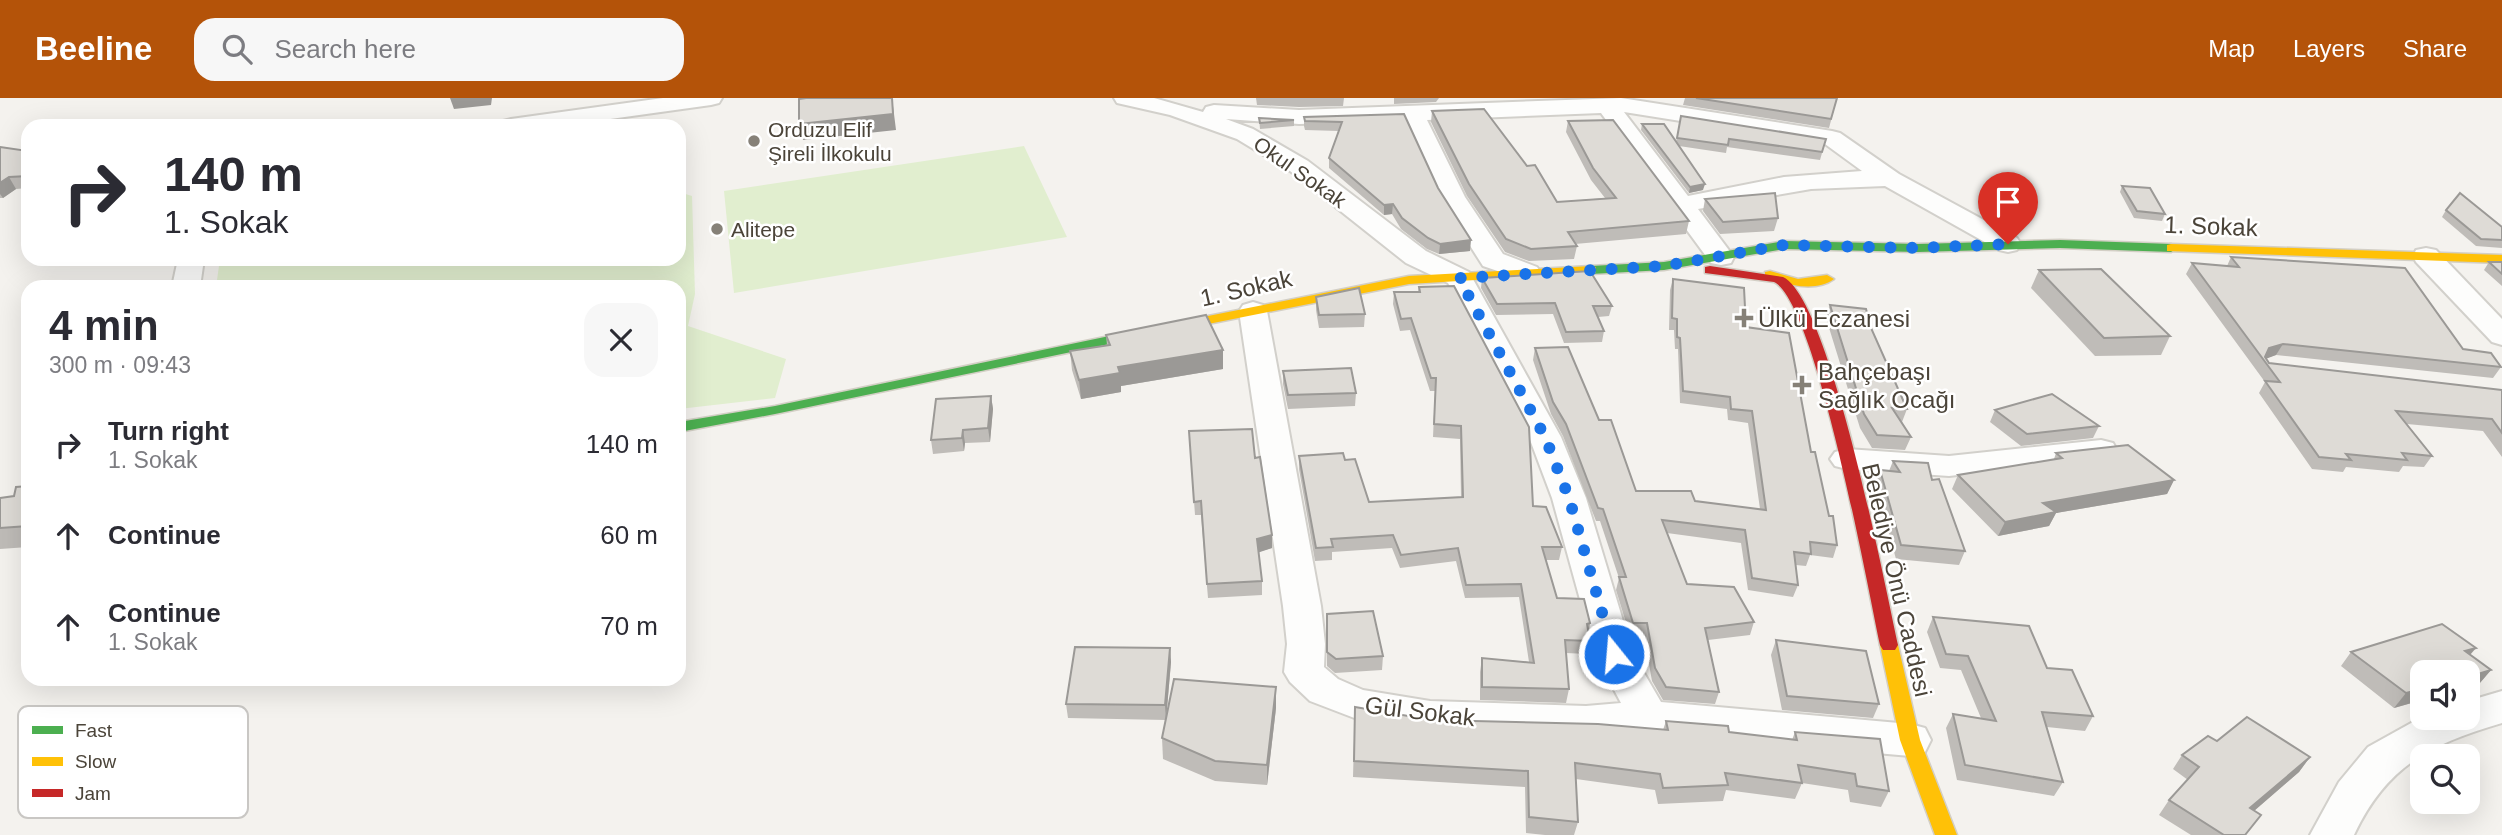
<!DOCTYPE html>
<meta charset="utf-8">
<style>
body{margin:0;font-family:Helvetica,sans-serif;background:#f7f7f7;color:#2b2b33;height:100vh;display:flex;flex-direction:column;font-size:26px;white-space:nowrap}
*{box-sizing:border-box;margin:0}
p{font-size:23px;color:#7c7c81}
.icon{flex:none;width:38px;height:38px;fill:none;stroke:currentColor;stroke-width:2;stroke-linecap:round;stroke-linejoin:round}
.map{position:relative;flex:1;overflow:hidden}
.panel{position:absolute;left:21px;top:182px;width:665px;height:406px;display:flex;flex-direction:column;background:#fff;border-radius:21px;box-shadow:0 7px 28px #0002}
.panel>*{flex:none}
.guide{position:absolute;left:21px;top:21px;width:665px;height:147px;border-radius:21px;box-shadow:0 7px 28px #0002;background:#fff;color:#2b2b33;overflow:hidden}
.fabs{position:absolute;left:2410px;top:562px;display:grid;gap:14px}
.fabs a{display:grid;place-items:center;width:70px;height:70px;border-radius:14px;background:#fff;box-shadow:0 7px 28px #0002;font-size:35px}
.pin{position:absolute;display:grid;place-items:center;width:60px;height:60px;color:#fff;margin:-72px -30px;border-radius:50% 50% 50% 0;rotate:-45deg;box-shadow:0 0 7px #0007}
.pin .icon{rotate:45deg}
.me{position:absolute;width:77px;margin:-38px;rotate:343deg;stroke-linejoin:round;filter:drop-shadow(0 0 5px #0008)}
.turn{display:flex;align-items:center;gap:24px;height:147px;padding:0 28px;font-size:32px}
.turn .icon{width:91px;height:91px;stroke-width:2.5}
.turn b{display:block;font-size:49px;line-height:60px}
.round{display:grid;place-items:center;flex:none;width:74px;height:74px;border-radius:21px;background:#f7f7f7}
.headline{display:flex;align-items:center;justify-content:space-between;height:119px;padding:0 28px}
h1{font-size:42px;font-weight:800;line-height:52px}
ul{padding:0;list-style:none}
li{display:flex;align-items:center;gap:21px;height:91px;padding:0 28px}
li div{flex:1}
li b{display:block;font-size:26px}
li em{font-style:normal}
header{display:flex;align-items:center;gap:42px;box-sizing:border-box;height:98px;padding:0 35px;background:#b45309;color:#fff}
header strong{font-size:33px}
nav{display:flex;gap:38px;margin-inline-start:auto;font-size:24px}
.search{width:490px;height:63px;background:#f7f7f7;display:flex;align-items:center;gap:18px;box-sizing:border-box;padding:0 24px;border-radius:21px;color:#7c7c81;font-size:26px}
.map>svg:first-child{display:block}
.green{fill:#e1eecf}
.lines{fill:none;stroke-linecap:round;stroke-linejoin:round}
.street-casing{stroke:#d2d0cb;stroke-width:4}
.fast-casing{stroke:#d3cfc5;stroke-width:3}
.slow-casing{stroke:#d3cfc5;stroke-width:3}
.jam-casing{stroke:#d3cfc5;stroke-width:3}
.street{fill:#fdfdfc;fill-rule:evenodd}
.fast{fill:#4caf50;fill-rule:evenodd}
.slow{fill:#ffc107;fill-rule:evenodd}
.jam{fill:#c62828;fill-rule:evenodd}
.wall{fill:#bfbcb8}
.shaded-wall{fill:#9b9996}
.building{fill:#dedbd6;stroke:#9b9996;stroke-width:2}
.route{stroke:#1a73e8;stroke-width:12;stroke-dasharray:0 21.6}
.poi-dot{fill:#868178;stroke:#fff;stroke-width:2.5}
.labels{text-anchor:middle;dominant-baseline:central;stroke-width:5;stroke-linejoin:round;paint-order:stroke}
.far-poi-label{font-size:21px;fill:#4b4439;stroke:#fff;text-anchor:start}
.far-street-label{font-size:21px;fill:#4b4439;stroke:#fff}
.street-label{font-size:24px;fill:#4b4439;stroke:#fff}
.poi-label{font-size:24px;fill:#4b4439;stroke:#fff;text-anchor:start}
.key{fill:#fff;stroke:#c9c7c4;stroke-width:2}
.key-label{font-size:19px;fill:#4b4439}
</style>
<header>
<strong>Beeline</strong>
<div class="search"><svg class="icon" aria-label="search" viewBox="0 0 24 24"><circle cx="10" cy="10" r="6"/><path d="M15 15l6 6"/></svg>Search here</div>
<nav><a>Map</a><a>Layers</a><a>Share</a></nav>
</header>
<div class="map">
<svg width="2502" height="737" viewBox="0 0 2502 737">
<rect width="100%" height="100%" fill="#f4f2ee"/>
<g class="green">
<polygon points="1024,48 1067,139 734,195 724,93"/>
<polygon points="679,94 692,98 695,196 688,228 786,261 775,300 679,311 679,189 216,189 220,161 679,161"/>
</g>
<g class="lines">
<defs>
<g id="street">
<polygon points="663,0 722,0 719,5 711,7 560,28 500,28 503,23 511,21"/>
<path d="M1114,0H1154L1203,14L1206,9L1214,7L1299,12L1621,0L1832,33L1840,35L1899,76L2017,140L2021,146L2017,152L2008,154L1999,152L1885,88L1811,91L1698,111L1734,159L1731,165L1721,167L1711,165L1601,15L1427,22L1465,99L1503,156L1537,169L1541,175L1537,181L1527,183L1483,168L1439,99L1405,23L1299,26L1226,21L1253,31L1308,63L1426,153L1469,174L1561,339L1586,400L1633,556L1661,604L1910,626L1925,630L1931,642L1925,654L1910,658L1649,635L1586,640L1430,635L1357,621L1310,603L1290,584L1284,574L1287,546L1283,508L1239,213L1243,207L1253,204L1263,207L1267,213L1321,508L1325,546L1324,569L1338,581L1363,592L1430,603L1586,608L1621,605L1595,556L1552,400L1529,339L1448,185L1406,165L1290,73L1237,41L1170,17L1117,5ZM1624,14L1825,46L1862,73L1784,79L1688,98Z"/>
<polygon points="2426,150 2436,152 2502,221 2502,247 2492,244 2416,164 2413,158 2416,152"/>
<polygon points="178,161 204,161 200,189 172,189"/>
<polygon points="2101,342 2113,345 2117,352 2113,359 1949,378 1847,371 1835,368 1830,361 1835,354 1847,351 1949,358"/>
<path d="M2502,593V625C2431,646 2387,667 2354,737H2310L2339,684L2368,649L2422,619L2468,620V603Z"/>
</g>
<g id="fast">
<polygon points="2060,142 2171,146 2177,150 2171,154 2060,150 1918,154 1784,151 1664,172 1591,176 1585,172 1591,168 1664,164 1784,143 1918,146"/>
<polygon points="1143,231 1150,235 1148,238 775,316 679,334 679,324 775,308"/>
</g>
<g id="slow">
<polygon points="2171,146 2502,157 2502,165 2167,153 2167,147"/>
<polygon points="1591,168 1596,169 1596,175 1409,186 1143,239 1136,235 1143,231 1409,178"/>
<path d="M1770,173L1798,181L1827,177L1834,181C1815,195 1786,186 1765,180V174Z"/>
<polygon points="1889,540 1895,542 1898,547 1920,642 1957,737 1935,737 1900,642 1880,547 1883,542"/>
</g>
<path id="jam" d="M1710,168L1783,179C1830,201 1885,488 1898,547L1895,552H1883L1880,547C1868,491 1816,204 1774,184L1705,175V169Z"/>
</defs>
<use href="#street" class="street-casing"/>
<use href="#fast" class="fast-casing"/>
<use href="#slow" class="slow-casing"/>
<use href="#jam" class="jam-casing"/>
<use href="#street" class="street"/>
<use href="#fast" class="fast"/>
<use href="#slow" class="slow"/>
<use href="#jam" class="jam"/>
</g>
<g class="wall">
<polygon points="1256,0 1344,0 1343,8 1299,9 1257,7"/>
<polygon points="1394,0 1439,0 1436,4 1394,6"/>
<polygon points="1685,0 1837,0 1829,30 1683,7"/>
<polygon points="1432,13 1527,68 1557,104 1605,100 1591,82 1566,34 1568,23 1689,123 1686,136 1575,146 1577,148 1574,161 1529,163 1505,154 1467,98 1431,24"/>
<polygon points="1404,16 1438,90 1470,153 1439,156 1427,151 1401,131 1392,116 1384,117 1329,70 1329,60 1339,33 1305,32 1304,28 1304,19"/>
<polygon points="1681,18 1826,41 1820,62 1727,49 1726,55 1679,48 1703,92 1689,95 1641,32 1642,26 1676,44"/>
<polygon points="1259,20 1294,22 1294,28 1260,31"/>
<polygon points="0,49 28,54 28,90 16,91 3,100 0,100"/>
<polygon points="2122,88 2165,116 2162,123 2134,120 2120,94"/>
<polygon points="1705,101 1778,120 1774,133 1720,136 1703,113"/>
<polygon points="2446,112 2502,129 2502,150 2476,148 2442,119"/>
<polygon points="2231,159 2463,251 2501,269 2493,280 2276,257 2266,260 2269,265 2502,292 2502,359 2483,333 2407,326 2432,358 2424,369 2403,368 2399,374 2346,369 2343,374 2312,371 2259,295 2265,284 2186,176 2192,165 2227,168"/>
<polygon points="2489,164 2502,164 2502,188 2484,172"/>
<polygon points="2039,172 2170,238 2161,257 2095,258 2031,190"/>
<polygon points="1482,180 1612,208 1609,218 1598,219 1604,233 1602,244 1564,245 1553,216 1496,217 1481,190"/>
<polygon points="1673,181 1746,229 1811,354 1837,447 1833,460 1810,457 1806,468 1796,467 1798,487 1793,499 1748,492 1741,445 1667,435 1687,486 1754,524 1750,537 1708,542 1719,594 1715,606 1663,602 1652,583 1644,538 1630,538 1616,492 1619,480 1600,423 1596,423 1563,338 1551,316 1533,262 1535,250 1599,322 1636,393 1695,403 1760,411 1748,325 1728,322 1727,311 1680,305 1678,251 1675,251 1674,232 1669,232 1670,192"/>
<polygon points="1419,189 1533,408 1562,449 1559,462 1546,462 1557,500 1590,525 1589,534 1590,543 1587,556 1566,555 1569,591 1566,605 1480,602 1480,574 1482,560 1529,564 1519,499 1465,500 1456,463 1400,470 1392,450 1332,454 1332,462 1315,463 1299,371 1299,358 1345,362 1369,404 1461,399 1460,341 1433,339 1435,293 1430,293 1410,232 1400,233 1393,206 1394,194 1418,194"/>
<polygon points="1316,199 1365,216 1364,229 1319,230 1316,212"/>
<polygon points="1830,207 1871,230 1907,311 1902,324 1911,339 1905,352 1872,350 1860,330 1826,220"/>
<polygon points="1106,237 1223,252 1223,271 1121,288 1121,294 1081,301 1072,272 1070,253 1107,247"/>
<polygon points="1283,273 1356,295 1355,308 1288,311 1283,286"/>
<polygon points="991,298 993,311 990,344 965,345 964,353 933,356 931,342"/>
<polygon points="1995,312 2099,328 2093,340 2021,348 1990,324"/>
<polygon points="1189,333 1255,360 1272,437 1272,450 1258,454 1262,483 1262,497 1208,500 1201,417 1195,417"/>
<polygon points="2056,355 2174,382 2167,396 2056,415 2049,428 1998,438 1952,391 1958,377 2054,361"/>
<polygon points="1893,363 1932,382 1965,453 1959,467 1896,461 1875,385 1880,372 1889,373"/>
<polygon points="28,388 28,449 0,451 0,400 14,398"/>
<polygon points="1327,516 1383,558 1382,572 1335,575 1327,568"/>
<polygon points="1933,519 2047,570 2093,618 2085,633 2047,629 2063,684 2054,698 1957,682 1946,630 1953,616 1981,620 1961,572 1940,570 1927,534"/>
<polygon points="1776,542 1879,606 1873,620 1782,612 1771,557"/>
<polygon points="1170,550 1171,564 1166,622 1068,620 1066,606"/>
<polygon points="2351,554 2470,557 2491,572 2479,586 2422,574 2422,602 2394,610 2341,568"/>
<polygon points="1355,609 1432,622 1663,632 1666,623 1729,634 1792,642 1795,634 1889,693 1881,709 1850,704 1848,692 1802,685 1795,701 1726,692 1723,703 1658,706 1655,692 1576,681 1578,724 1574,737 1545,737 1526,735 1525,689 1353,679"/>
<polygon points="1276,610 1267,687 1215,683 1163,661 1162,640"/>
<polygon points="2217,643 2310,659 2299,674 2254,713 2246,737 2191,737 2159,717 2169,702 2188,682 2173,671 2182,657"/>
</g>
<g class="shaded-wall">
<polygon points="450,0 492,0 491,7 454,11"/>
<polygon points="892,0 896,32 803,42 799,26"/>
<polygon points="9,79 16,91 3,100 0,96 0,85"/>
<polygon points="1705,86 1703,92 1689,95 1690,89"/>
<polygon points="1393,106 1392,116 1384,117 1384,107"/>
<polygon points="1471,142 1470,153 1439,156 1440,146"/>
<polygon points="2283,246 2276,257 2263,262 2269,250"/>
<polygon points="1223,252 1223,271 1121,288 1121,294 1081,301 1079,282 1118,269"/>
<polygon points="991,298 993,311 990,344 988,330"/>
<polygon points="963,332 965,345 964,353 962,340"/>
<polygon points="2174,382 2167,396 2056,415 2049,428 1998,438 2005,424 2043,405"/>
<polygon points="1272,437 1272,450 1257,455 1257,441"/>
<polygon points="1170,550 1171,564 1166,622 1165,607"/>
<polygon points="2476,550 2464,564 2465,553"/>
<polygon points="2491,572 2479,586 2468,590 2468,579"/>
<polygon points="1276,589 1276,610 1267,687 1267,667"/>
<polygon points="2422,591 2422,602 2394,610 2406,595"/>
<polygon points="2310,659 2299,674 2240,725 2250,710"/>
</g>
<g class="building">
<polygon points="806,0 892,0 893,16 799,26 799,1"/>
<polygon points="1696,0 1837,0 1831,21"/>
<polygon points="1484,11 1527,68 1535,67 1557,104 1616,100 1593,70 1568,23 1613,22 1689,123 1568,134 1577,148 1531,151 1506,141 1469,86 1432,13"/>
<polygon points="1404,16 1438,90 1471,142 1440,146 1428,140 1402,120 1393,106 1384,107 1329,60 1342,24 1305,23 1304,19"/>
<polygon points="1681,18 1826,41 1822,54 1729,41 1728,47 1677,40"/>
<polygon points="1259,20 1294,22 1260,25"/>
<polygon points="1642,26 1664,26 1705,86 1690,89"/>
<polygon points="0,49 28,53 28,78 9,79 0,85"/>
<polygon points="2122,88 2150,90 2165,116 2137,113"/>
<polygon points="1775,95 1778,120 1723,124 1705,101"/>
<polygon points="2460,95 2502,129 2502,142 2481,141 2446,112"/>
<polygon points="2231,159 2405,170 2463,251 2491,255 2501,269 2283,246 2269,250 2265,259 2269,265 2502,292 2502,335 2492,321 2396,313 2432,358 2402,355 2407,362 2346,356 2351,362 2319,359 2265,283 2280,284 2192,165 2239,169"/>
<polygon points="2489,164 2502,164 2502,176"/>
<polygon points="2101,171 2170,238 2104,240 2039,172"/>
<polygon points="1590,173 1612,208 1593,208 1604,233 1566,234 1555,205 1497,206 1482,180"/>
<polygon points="1673,181 1744,190 1746,229 1789,235 1811,354 1815,354 1829,418 1833,418 1837,447 1810,444 1811,456 1794,454 1798,487 1752,480 1745,432 1662,422 1687,486 1734,489 1754,524 1705,530 1719,594 1666,589 1655,570 1647,525 1633,525 1619,479 1626,479 1603,411 1598,410 1566,326 1553,304 1535,250 1568,249 1599,322 1611,322 1636,393 1691,393 1695,403 1766,412 1752,313 1731,311 1730,299 1683,293 1680,240 1677,239 1677,221 1672,220"/>
<polygon points="1454,188 1529,329 1533,408 1546,409 1562,449 1542,449 1557,500 1584,501 1590,525 1587,526 1590,543 1565,542 1569,591 1482,589 1482,560 1534,565 1521,486 1466,487 1458,450 1401,457 1393,437 1331,441 1333,449 1316,450 1299,358 1343,355 1345,362 1355,361 1369,404 1463,399 1461,328 1434,326 1436,280 1431,280 1411,220 1401,221 1394,194 1420,194 1419,189"/>
<polygon points="1359,190 1365,216 1319,217 1316,199"/>
<polygon points="1830,207 1866,211 1871,230 1907,311 1892,310 1911,339 1877,337 1864,316"/>
<polygon points="1206,217 1223,252 1118,269 1120,275 1079,282 1070,253 1110,247 1106,237"/>
<polygon points="1351,270 1356,295 1288,297 1283,273"/>
<polygon points="2052,296 2099,328 2027,336 1995,312"/>
<polygon points="991,298 988,330 963,332 962,340 931,342 936,301"/>
<polygon points="1252,331 1255,360 1260,359 1272,437 1257,441 1262,483 1207,486 1201,403 1194,404 1189,333"/>
<polygon points="2128,347 2174,382 2043,405 2056,414 2005,424 1958,377 2062,360 2056,355"/>
<polygon points="1893,363 1928,365 1932,382 1939,381 1965,453 1901,447 1880,372 1900,374"/>
<polygon points="28,388 28,428 0,430 0,400 14,398 16,389"/>
<polygon points="1373,513 1383,558 1336,561 1327,554 1327,516"/>
<polygon points="1933,519 2029,528 2047,570 2072,572 2093,618 2042,614 2063,684 1965,667 1953,616 1996,623 1968,558 1946,556"/>
<polygon points="2442,526 2476,550 2465,553 2491,572 2468,579 2468,574 2422,574 2422,591 2406,595 2351,554"/>
<polygon points="1776,542 1866,553 1879,606 1787,598"/>
<polygon points="1075,549 1170,550 1165,607 1066,606"/>
<polygon points="1174,581 1276,589 1267,667 1215,663 1162,640"/>
<polygon points="1355,609 1432,622 1598,626 1668,632 1666,623 1728,628 1729,634 1797,642 1795,634 1880,641 1889,693 1857,688 1855,676 1798,667 1802,685 1725,675 1728,687 1663,690 1660,676 1575,665 1578,724 1529,719 1528,673 1354,663"/>
<polygon points="2247,619 2310,659 2250,710 2261,717 2245,737 2224,737 2169,702 2199,669 2182,657 2208,638 2217,643"/>
</g>
<g class="lines">
<polyline class="route" points="1614,556 1569,400 1545,339 1459,180 1664,168 1784,147 1918,150 2008,146"/>
</g>
<g class="poi-dot">
<circle cx="754" cy="43" r="7"/>
<circle cx="717" cy="131" r="7"/>
<path d="M1740.5 209.5h7v7h7v7h-7v7h-7v-7h-7v-7h7z"/>
<path d="M1798.5 276.5h7v7h7v7h-7v7h-7v-7h-7v-7h7z"/>
</g>
<g class="labels">
<g class="far-poi-label">
<text x="768" y="31">Orduzu Elif<tspan x="768" dy="24">Şireli İlkokulu</tspan></text>
<text x="731" y="131">Alitepe</text>
</g>
<g class="far-street-label">
<text transform="translate(1300 74) rotate(35)">Okul Sokak</text>
</g>
<g class="street-label">
<text transform="translate(2211 128) rotate(2)">1. Sokak</text>
<text transform="translate(1246 190) rotate(-13)">1. Sokak</text>
<text transform="translate(1897 482) rotate(77)">Belediye Önü Caddesi</text>
<text transform="translate(1420 613) rotate(7)">Gül Sokak</text>
</g>
<g class="poi-label">
<text x="1758" y="220">Ülkü Eczanesi</text>
<text x="1818" y="273">Bahçebaşı<tspan x="1818" dy="28">Sağlık Ocağı</tspan></text>
</g>
</g>
<rect x="18" y="608" width="230" height="112" rx="10" class="key"/>
<rect x="32" y="628" width="31" height="8" fill="#4caf50"/>
<rect x="32" y="659" width="31" height="9" fill="#ffc107"/>
<rect x="32" y="691" width="31" height="8" fill="#c62828"/>
<g class="key-label">
<text x="75" y="639">Fast</text>
<text x="75" y="670">Slow</text>
<text x="75" y="702">Jam</text>
</g>
</svg>
<div class="fabs">
<a><svg class="icon" aria-label="sound" viewBox="0 0 24 24"><path d="M4 9h4l5-4v14l-5-4H4zM17 9q2 3 0 6"/></svg></a>
<a><svg class="icon" aria-label="search" viewBox="0 0 24 24"><circle cx="10" cy="10" r="6"/><path d="M15 15l6 6"/></svg></a>
</div>
<div class="pin" style="left:2008px;top:146px;background:#d93025"><svg class="icon" aria-label="arrive" viewBox="0 0 24 24"><path d="M6 21V4h12l-3 4 3 4H6"/></svg></div>
<svg class="me" style="left:1614px;top:556px" viewBox="-20 -20 40 40"><circle r="17" fill="#1a73e8" stroke="#fff" stroke-width="3"/><path d="M0-11L8 9 0 5-8 9z" fill="#fff"/></svg>
<div class="guide">
<div class="turn"><svg class="icon" aria-label="right" viewBox="0 0 24 24"><path d="M7 20v-9h11M14 6l5 5-5 5"/></svg><div><b>140 m</b>1. Sokak</div></div>
</div>
<section class="panel">
<div class="headline"><div><h1>4 min</h1><p>300 m · 09:43</p></div><a class="round"><svg class="icon" aria-label="close" viewBox="0 0 24 24"><path d="M6 6l12 12M18 6L6 18"/></svg></a></div>
<ul>
<li><svg class="icon" aria-label="right" viewBox="0 0 24 24"><path d="M7 20v-9h11M14 6l5 5-5 5"/></svg><div><b>Turn right</b><p>1. Sokak</p></div><em>140 m</em></li>
<li><svg class="icon" aria-label="ahead" viewBox="0 0 24 24"><path d="M12 20V5M6 11l6-6 6 6"/></svg><div><b>Continue</b></div><em>60 m</em></li>
<li><svg class="icon" aria-label="ahead" viewBox="0 0 24 24"><path d="M12 20V5M6 11l6-6 6 6"/></svg><div><b>Continue</b><p>1. Sokak</p></div><em>70 m</em></li>
</ul>
</section>
</div>
